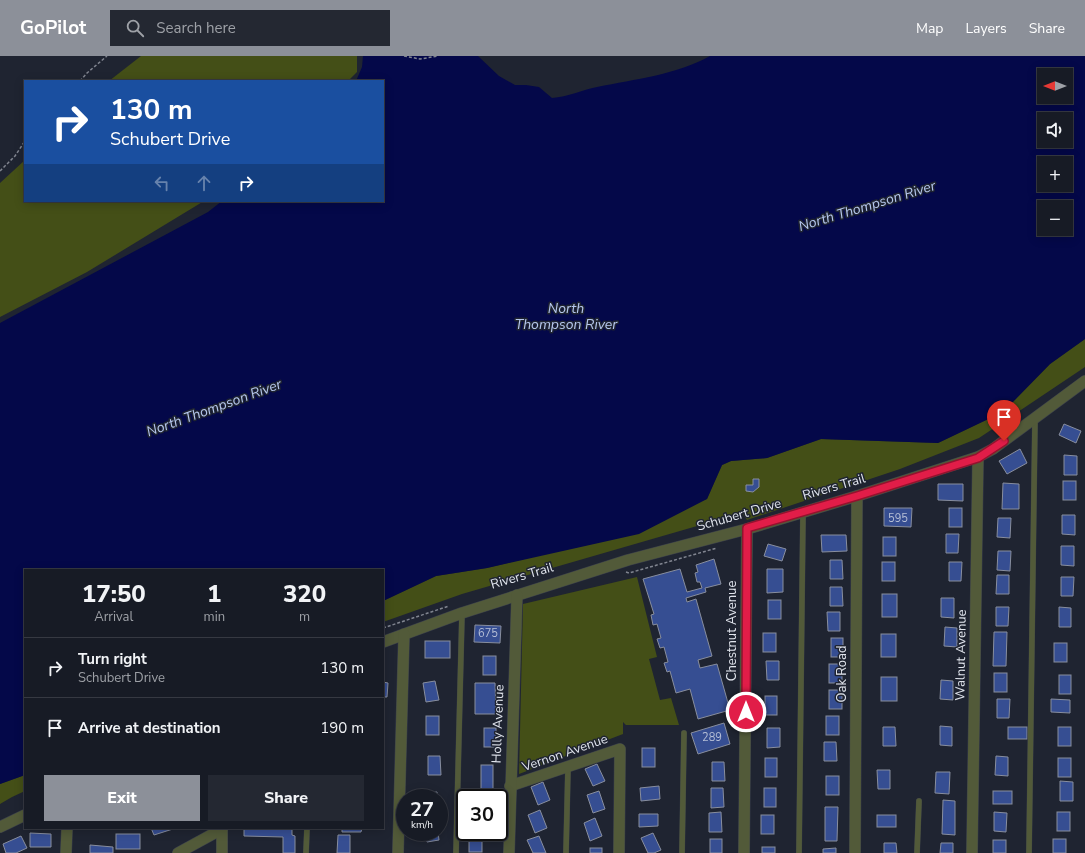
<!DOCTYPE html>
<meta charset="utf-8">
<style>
body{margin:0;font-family:"Nunito Sans",sans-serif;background:#242832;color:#f1f3f6;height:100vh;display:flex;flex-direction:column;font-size:15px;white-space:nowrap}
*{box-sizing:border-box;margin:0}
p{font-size:13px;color:#9ea1a7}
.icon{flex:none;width:22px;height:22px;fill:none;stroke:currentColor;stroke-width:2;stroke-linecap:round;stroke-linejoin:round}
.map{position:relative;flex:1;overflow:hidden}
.side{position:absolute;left:24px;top:513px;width:360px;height:260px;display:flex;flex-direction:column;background:#171b25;border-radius:0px;box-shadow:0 2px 10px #0003,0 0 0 1px #363942}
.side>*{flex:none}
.hud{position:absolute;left:24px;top:24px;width:360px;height:122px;border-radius:0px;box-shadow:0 2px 10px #0003,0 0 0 1px #363942;background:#1a4fa0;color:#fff;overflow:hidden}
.needle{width:26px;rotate:270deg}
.tools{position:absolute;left:1037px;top:12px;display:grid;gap:8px}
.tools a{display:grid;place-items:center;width:36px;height:36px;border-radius:0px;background:#171b25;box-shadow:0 2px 10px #0003,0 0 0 1px #363942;font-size:20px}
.speed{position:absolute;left:396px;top:733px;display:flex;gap:8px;font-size:20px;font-weight:700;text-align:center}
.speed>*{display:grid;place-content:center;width:52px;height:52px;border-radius:50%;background:#171b25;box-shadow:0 2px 10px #0003,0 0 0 1px #363942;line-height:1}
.speed small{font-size:10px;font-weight:400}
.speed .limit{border:2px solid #111;border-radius:6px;background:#fff;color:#111}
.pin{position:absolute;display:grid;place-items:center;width:34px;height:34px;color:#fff;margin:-41px -17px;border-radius:50% 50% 50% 0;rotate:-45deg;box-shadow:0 0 4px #0007}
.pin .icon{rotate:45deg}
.me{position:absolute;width:44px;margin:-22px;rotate:0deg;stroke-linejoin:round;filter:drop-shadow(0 0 3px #0008)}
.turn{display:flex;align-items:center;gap:14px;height:84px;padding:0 20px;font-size:18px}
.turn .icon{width:52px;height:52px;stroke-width:2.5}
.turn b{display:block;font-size:28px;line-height:34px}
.lanes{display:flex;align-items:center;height:38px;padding:0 20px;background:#0003;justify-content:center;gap:20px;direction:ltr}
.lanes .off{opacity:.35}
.eta{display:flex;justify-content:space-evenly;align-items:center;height:68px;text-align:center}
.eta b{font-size:24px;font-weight:800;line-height:28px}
.primary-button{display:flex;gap:8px;margin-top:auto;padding:8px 20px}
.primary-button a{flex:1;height:46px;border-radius:0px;background:#8c9099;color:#fff;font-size:16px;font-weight:800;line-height:46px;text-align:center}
.primary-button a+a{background:#242832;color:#f1f3f6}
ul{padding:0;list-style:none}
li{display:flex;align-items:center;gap:12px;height:60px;padding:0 20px;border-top:1px solid #363942}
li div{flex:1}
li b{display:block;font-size:15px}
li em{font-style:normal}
header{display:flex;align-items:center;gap:24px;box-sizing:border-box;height:56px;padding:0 20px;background:#8c9099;color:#fff}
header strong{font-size:19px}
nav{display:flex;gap:22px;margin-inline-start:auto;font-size:14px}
.search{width:280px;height:36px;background:#242832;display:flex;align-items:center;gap:10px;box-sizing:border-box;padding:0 14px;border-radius:0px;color:#9ea1a7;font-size:15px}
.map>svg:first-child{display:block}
.green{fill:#444f17}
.water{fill:#040849;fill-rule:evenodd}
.building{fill:#364e92;stroke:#888e9e}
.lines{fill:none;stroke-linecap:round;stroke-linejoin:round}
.service-casing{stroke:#3a3f4b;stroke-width:6}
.minor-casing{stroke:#3a3f4b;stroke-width:12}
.path{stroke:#818590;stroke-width:1.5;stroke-dasharray:3 2;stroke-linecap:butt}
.service{stroke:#525a39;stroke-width:5.5}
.minor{stroke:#525a39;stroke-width:11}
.route-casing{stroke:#92132f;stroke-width:10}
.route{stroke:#e11d48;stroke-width:7}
.labels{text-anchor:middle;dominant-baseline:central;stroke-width:3;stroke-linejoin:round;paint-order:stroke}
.number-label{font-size:11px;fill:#b6bfd6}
.street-label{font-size:13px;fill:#e1e5ed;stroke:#1f2431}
.water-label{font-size:14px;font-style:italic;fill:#b6c7ee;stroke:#1f2431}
</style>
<header>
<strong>GoPilot</strong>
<div class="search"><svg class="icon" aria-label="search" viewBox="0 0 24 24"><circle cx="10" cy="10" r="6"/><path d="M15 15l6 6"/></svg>Search here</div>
<nav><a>Map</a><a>Layers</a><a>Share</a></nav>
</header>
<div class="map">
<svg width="1085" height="797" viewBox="0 0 1085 797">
<rect width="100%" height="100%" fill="#1f2431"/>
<g class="green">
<polygon points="141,0 357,0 357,16 348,25 109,25"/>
<polygon points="25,104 25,145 204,145 87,216 0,261 0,127"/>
<polygon points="1085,283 1085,311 979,382 900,413 747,464 742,457 462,538 383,566 383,545 436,520 487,512 532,501 707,443 722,409 731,405 767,402 821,383 938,387 1003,356 1050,308"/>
<polygon points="637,521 657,601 649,603 660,644 671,642 679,669 626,669 623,666 623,678 519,718 523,548"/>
<polygon points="25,719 25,735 12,741 0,748 0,728"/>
</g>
<path class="water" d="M363,0H478L499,20L515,29H526L539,31L552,42C568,41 582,34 597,31C636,23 675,19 710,0H1085V283L1050,308L1003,356L938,387L821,383L767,402L731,405L722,409L707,443L639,478L487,512L436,520L383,545V514H25V719L0,728V267L208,156L222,145H383V25H356L362,11ZM1044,19H1066V41H1044ZM1044,63H1066V85H1044ZM1044,107H1066V129H1044ZM1044,151H1066V173H1044Z"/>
<g class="building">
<polygon points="1064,368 1081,375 1076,387 1059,379"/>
<polygon points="1020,393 1027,407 1007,418 999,405"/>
<polygon points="1064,399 1077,400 1077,419 1064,419"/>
<polygon points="753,423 759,423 759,431 753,436 746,435 746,429 753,429"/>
<rect x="1063" y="425" width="13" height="19"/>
<polygon points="1003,427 1019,428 1019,453 1002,453"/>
<polygon points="938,428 963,428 963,445 938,444"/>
<polygon points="884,452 912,452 911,471 884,470"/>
<rect x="949" y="452" width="13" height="19"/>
<polygon points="1062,459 1075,459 1075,479 1062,478"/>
<polygon points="998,462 1011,462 1010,482 997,481"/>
<polygon points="946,478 959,478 958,497 946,497"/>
<polygon points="821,479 846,479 847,495 822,496"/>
<rect x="883" y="481" width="13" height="19"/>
<polygon points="768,488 786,493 782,505 764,500"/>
<polygon points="1061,490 1074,490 1074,510 1061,509"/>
<polygon points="998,495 1011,495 1010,515 997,514"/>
<polygon points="714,503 721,528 705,532 706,536 686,542 687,546 696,543 712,600 698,604 700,612 717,608 730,654 698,663 690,633 676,637 670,615 667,616 664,607 668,606 664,591 660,592 657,583 661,582 657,568 653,569 651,559 654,558 643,523 680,513 687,536 702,532 700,526 697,526 695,517 698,516 696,509"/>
<polygon points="830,504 842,504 843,523 830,523"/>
<rect x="882" y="506" width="13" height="19"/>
<polygon points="949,506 962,506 961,525 949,525"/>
<polygon points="767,513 783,513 783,536 767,537"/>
<polygon points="997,519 1009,519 1009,538 996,538"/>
<polygon points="1061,521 1074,521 1073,540 1061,540"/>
<polygon points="830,531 842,531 843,550 830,550"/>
<rect x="882" y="538" width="15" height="23"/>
<polygon points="941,542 954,542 954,562 941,561"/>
<rect x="768" y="544" width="13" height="19"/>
<polygon points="996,551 1009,551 1008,570 996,570"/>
<polygon points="1059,551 1071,552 1071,571 1059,571"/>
<polygon points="827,556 840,556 840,575 828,575"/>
<polygon points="475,569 501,570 500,587 474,586"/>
<polygon points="945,571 957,572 957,591 944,590"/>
<polygon points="994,576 1007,576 1006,610 993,610"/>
<rect x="763" y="577" width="13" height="19"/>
<rect x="881" y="578" width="15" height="23"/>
<rect x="831" y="582" width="12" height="19"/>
<rect x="425" y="585" width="25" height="17"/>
<rect x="1054" y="587" width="13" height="19"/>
<rect x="483" y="600" width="13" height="19"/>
<polygon points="766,605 779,605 779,624 767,624"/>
<rect x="829" y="608" width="13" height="19"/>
<rect x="994" y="617" width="13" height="19"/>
<rect x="1059" y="619" width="12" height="19"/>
<rect x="881" y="621" width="16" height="24"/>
<polygon points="941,624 953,625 953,644 940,643"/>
<polygon points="435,625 439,644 426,646 423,627"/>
<polygon points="383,626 388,627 387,641 383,641"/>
<polygon points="475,627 495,627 496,658 475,658"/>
<rect x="829" y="634" width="13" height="19"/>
<rect x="765" y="640" width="12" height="19"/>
<polygon points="997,643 1010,643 1009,662 997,662"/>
<polygon points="1051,643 1070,644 1070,657 1051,656"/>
<rect x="426" y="660" width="13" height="19"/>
<rect x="826" y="660" width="13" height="19"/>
<polygon points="724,667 730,688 698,698 691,677"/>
<polygon points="940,670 952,671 952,690 940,689"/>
<polygon points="883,671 895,671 896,690 883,690"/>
<rect x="1008" y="671" width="19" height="12"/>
<rect x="1058" y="671" width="13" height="19"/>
<rect x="484" y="672" width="12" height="19"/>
<polygon points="767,672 780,672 780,691 767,692"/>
<polygon points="824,686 836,686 837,705 824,705"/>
<rect x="642" y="692" width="13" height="19"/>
<polygon points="428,700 440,700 441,719 428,719"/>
<polygon points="996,700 1008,701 1008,720 995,719"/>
<rect x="765" y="702" width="12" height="19"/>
<rect x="1058" y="702" width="13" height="19"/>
<polygon points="712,706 724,706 725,725 712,725"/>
<polygon points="597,708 605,725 593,730 585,713"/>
<rect x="481" y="709" width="12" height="28"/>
<polygon points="877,714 890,714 890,733 878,733"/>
<polygon points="936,716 950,716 949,738 935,737"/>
<rect x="826" y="720" width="13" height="19"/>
<polygon points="1060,725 1073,726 1073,745 1060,745"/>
<polygon points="543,726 550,744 538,749 531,731"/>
<polygon points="659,730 660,743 641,745 640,732"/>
<polygon points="711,732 723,732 724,751 711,752"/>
<rect x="764" y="732" width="12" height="19"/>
<polygon points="599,735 605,753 593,757 587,739"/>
<rect x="993" y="735" width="19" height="13"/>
<polygon points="437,736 437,742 425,742 425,737"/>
<polygon points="943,744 955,745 955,779 942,778"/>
<polygon points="825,751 838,751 837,785 825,785"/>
<polygon points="540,754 547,772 535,777 528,759"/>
<polygon points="721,756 722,776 709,776 709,757"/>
<polygon points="994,756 1007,757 1006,776 994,775"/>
<rect x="1057" y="756" width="13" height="19"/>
<polygon points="639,758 658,758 658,770 639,771"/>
<rect x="761" y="759" width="13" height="19"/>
<rect x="877" y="759" width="19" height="12"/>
<polygon points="595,762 602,780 590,785 584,767"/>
<polygon points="151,772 176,772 154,779"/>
<polygon points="244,772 292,772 292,779 295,780 295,797 283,797 283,781 244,780"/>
<polygon points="342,772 362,772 361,776 342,776"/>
<polygon points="425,776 438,776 439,784 427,786"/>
<polygon points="30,777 51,778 51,791 30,791"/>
<rect x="469" y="777" width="13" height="19"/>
<polygon points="653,777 661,794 654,797 648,797 641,782"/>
<rect x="116" y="778" width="24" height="15"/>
<polygon points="338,779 350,779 350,797 337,797"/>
<polygon points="21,780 27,792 16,797 6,797 3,788"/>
<polygon points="539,780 546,797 533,797 527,784"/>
<rect x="710" y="783" width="12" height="14"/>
<rect x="1053" y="783" width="13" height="14"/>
<rect x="993" y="784" width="13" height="13"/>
<polygon points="884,787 896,787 897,797 884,797"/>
<polygon points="941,787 953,787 953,797 940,797"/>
<polygon points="90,789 113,791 113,797 90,797"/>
<rect x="762" y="791" width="13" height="6"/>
<rect x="590" y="792" width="12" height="5"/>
<polygon points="836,792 836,797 823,797 823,793"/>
</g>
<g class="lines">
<defs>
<g id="service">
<polyline points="306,797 307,772"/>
<polyline points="456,797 462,557"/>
<polyline points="566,797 568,711"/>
<polyline points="682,797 684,677"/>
<polyline points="799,797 803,456"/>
<polyline points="917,797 919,745"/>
<polyline points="1029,797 1035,362"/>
</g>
<g id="minor">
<polyline points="383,586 462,557 628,504 747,473 857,440 978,401 993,393 1085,325"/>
<polyline points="510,730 620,693 619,797"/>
<polyline points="0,771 25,759"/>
<polyline points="66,797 67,772"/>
<polyline points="178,797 222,773"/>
<polyline points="222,797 222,772"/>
<polyline points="398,797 404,578"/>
<polyline points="509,797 517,539"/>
<polyline points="744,797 747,473"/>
<polyline points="855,797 857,440"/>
<polyline points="972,797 978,401"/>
</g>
</defs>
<use href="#service" class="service-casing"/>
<use href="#minor" class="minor-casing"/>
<g class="path">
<polyline points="404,0 420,3 438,0"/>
<polyline points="80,25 87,17 107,0"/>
<polyline points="0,115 15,100 25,85"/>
<polyline points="626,516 629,517 717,492"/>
<polyline points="383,572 449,550"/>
</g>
<use href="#service" class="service"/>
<use href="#minor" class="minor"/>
</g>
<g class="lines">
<defs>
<polyline id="route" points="746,656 747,472 857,440 978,402 1004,385"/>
</defs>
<use href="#route" class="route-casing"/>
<use href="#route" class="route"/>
</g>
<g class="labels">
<g class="number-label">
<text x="898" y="462">595</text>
<text x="488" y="577">675</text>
<text x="712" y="681">289</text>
</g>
<g class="street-label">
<text transform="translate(834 431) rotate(-16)">Rivers Trail</text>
<text transform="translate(739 459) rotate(-16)">Schubert Drive</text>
<text transform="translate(522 520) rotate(-16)">Rivers Trail</text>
<text transform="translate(732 575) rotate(-90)">Chestnut Avenue</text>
<text transform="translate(961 599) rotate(-89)">Walnut Avenue</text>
<text transform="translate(842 618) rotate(-90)">Oak Road</text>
<text transform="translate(498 668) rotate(-88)">Holly Avenue</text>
<text transform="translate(565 697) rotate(-19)">Vernon Avenue</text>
</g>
<g class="water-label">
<text transform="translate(867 150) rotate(-17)">North Thompson River</text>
<text x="566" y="252">North<tspan x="566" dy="16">Thompson River</tspan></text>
<text transform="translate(214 352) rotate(-20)">North Thompson River</text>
</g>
</g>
</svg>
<div class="tools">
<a><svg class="needle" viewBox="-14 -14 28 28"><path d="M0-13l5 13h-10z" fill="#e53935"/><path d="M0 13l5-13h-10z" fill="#9ea1a7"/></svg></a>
<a><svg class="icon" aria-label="sound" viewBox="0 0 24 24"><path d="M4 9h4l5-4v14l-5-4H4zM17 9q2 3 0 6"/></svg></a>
<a>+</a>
<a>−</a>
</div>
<div class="speed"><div>27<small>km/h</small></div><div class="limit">30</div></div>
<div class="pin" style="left:1004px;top:385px;background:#d93025"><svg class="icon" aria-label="arrive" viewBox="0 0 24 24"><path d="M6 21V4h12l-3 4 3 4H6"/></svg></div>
<svg class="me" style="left:746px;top:656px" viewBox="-20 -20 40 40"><circle r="17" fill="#e11d48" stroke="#fff" stroke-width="3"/><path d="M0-11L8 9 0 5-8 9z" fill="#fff"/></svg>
<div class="hud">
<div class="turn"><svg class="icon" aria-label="right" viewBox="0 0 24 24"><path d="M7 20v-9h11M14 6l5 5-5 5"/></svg><div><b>130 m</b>Schubert Drive</div></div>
<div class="lanes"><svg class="icon off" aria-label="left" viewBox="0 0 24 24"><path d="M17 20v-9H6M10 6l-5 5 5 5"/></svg><svg class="icon off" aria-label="ahead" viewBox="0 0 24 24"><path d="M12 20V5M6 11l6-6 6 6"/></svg><svg class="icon" aria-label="right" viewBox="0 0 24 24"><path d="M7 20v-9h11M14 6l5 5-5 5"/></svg></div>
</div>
<section class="side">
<div class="eta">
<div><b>17:50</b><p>Arrival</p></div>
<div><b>1</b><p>min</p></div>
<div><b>320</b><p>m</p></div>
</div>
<ul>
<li><svg class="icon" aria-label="right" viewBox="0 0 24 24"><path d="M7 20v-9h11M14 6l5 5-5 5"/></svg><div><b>Turn right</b><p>Schubert Drive</p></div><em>130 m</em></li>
<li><svg class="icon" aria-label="arrive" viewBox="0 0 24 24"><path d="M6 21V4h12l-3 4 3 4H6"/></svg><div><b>Arrive at destination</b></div><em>190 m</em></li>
</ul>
<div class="primary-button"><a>Exit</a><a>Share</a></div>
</section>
</div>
